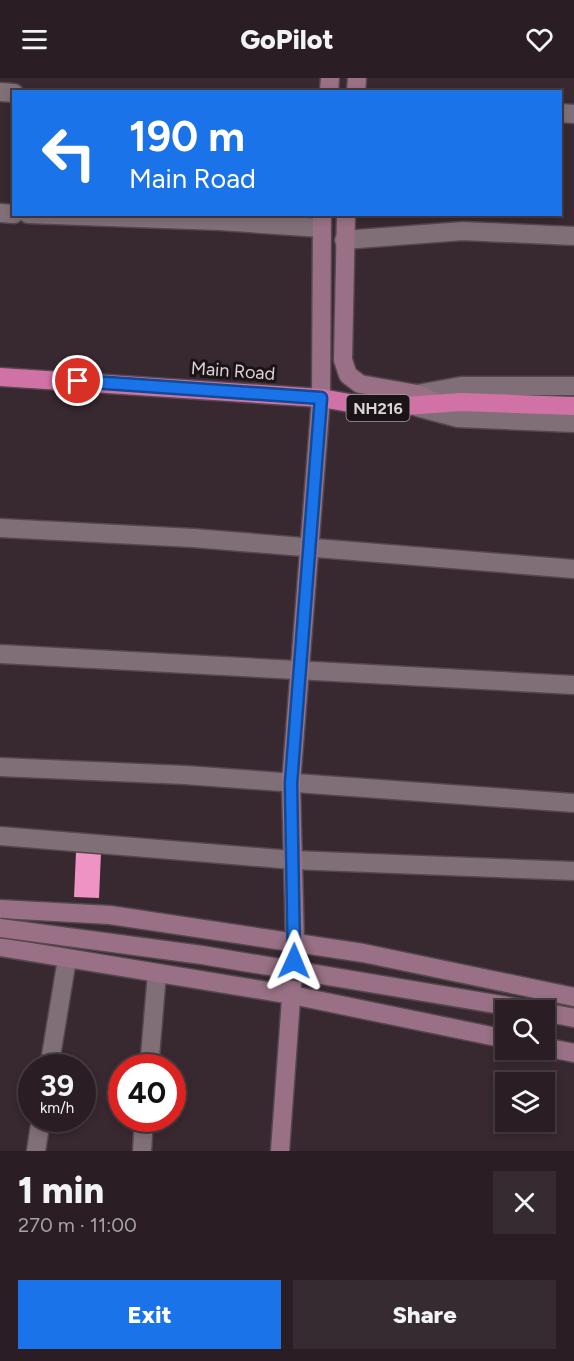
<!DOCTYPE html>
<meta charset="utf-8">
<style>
body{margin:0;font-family:Figtree,sans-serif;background:#362b31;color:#f1f3f6;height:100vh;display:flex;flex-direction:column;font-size:22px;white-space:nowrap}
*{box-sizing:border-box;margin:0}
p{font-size:20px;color:#a5a2a6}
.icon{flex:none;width:33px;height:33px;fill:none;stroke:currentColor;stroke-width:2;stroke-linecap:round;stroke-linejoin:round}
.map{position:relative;height:1073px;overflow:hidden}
.panel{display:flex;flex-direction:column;background:#2a1e24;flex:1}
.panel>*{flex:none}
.top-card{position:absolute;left:12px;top:12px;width:550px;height:126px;border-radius:0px;box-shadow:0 3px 9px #0003,0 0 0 2px #463c41;background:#1a73e8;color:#fff;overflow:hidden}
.tools{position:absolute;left:495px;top:922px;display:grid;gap:12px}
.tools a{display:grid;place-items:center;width:60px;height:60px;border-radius:0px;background:#2a1e24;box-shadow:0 3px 9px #0003,0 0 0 2px #463c41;font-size:30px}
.speed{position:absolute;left:18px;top:976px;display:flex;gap:12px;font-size:30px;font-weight:700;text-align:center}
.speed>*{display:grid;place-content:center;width:78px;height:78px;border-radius:50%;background:#2a1e24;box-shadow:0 3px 9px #0003,0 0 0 2px #463c41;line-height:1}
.speed small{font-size:15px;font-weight:400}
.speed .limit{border:9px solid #d22;background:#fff;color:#111}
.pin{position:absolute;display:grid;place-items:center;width:51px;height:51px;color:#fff;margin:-26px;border:3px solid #fff;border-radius:50%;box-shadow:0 2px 6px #0007}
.me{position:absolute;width:66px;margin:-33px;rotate:1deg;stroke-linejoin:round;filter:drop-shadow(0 0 4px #0008)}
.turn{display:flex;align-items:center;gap:21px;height:126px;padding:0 18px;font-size:27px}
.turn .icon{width:78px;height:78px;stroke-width:2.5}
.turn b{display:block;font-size:42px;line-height:51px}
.round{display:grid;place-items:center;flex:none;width:63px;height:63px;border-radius:0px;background:#362b31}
.summary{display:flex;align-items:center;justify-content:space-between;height:102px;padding:0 18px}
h1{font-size:36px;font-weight:800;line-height:45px}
.cta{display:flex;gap:12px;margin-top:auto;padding:12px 18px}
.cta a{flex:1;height:69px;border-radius:0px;background:#1a73e8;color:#fff;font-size:24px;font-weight:800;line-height:69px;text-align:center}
.cta a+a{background:#362b31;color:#f1f3f6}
header{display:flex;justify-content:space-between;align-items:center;height:78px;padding:0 18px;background:#2a1e24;font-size:27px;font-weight:800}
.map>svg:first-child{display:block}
.building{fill:#ef93c4}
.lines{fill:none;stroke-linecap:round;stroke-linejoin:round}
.street-casing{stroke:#54474e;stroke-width:21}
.secondary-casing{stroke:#54474e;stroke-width:21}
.highway-casing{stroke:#54474e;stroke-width:21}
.street{stroke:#816f77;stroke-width:18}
.secondary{stroke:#997085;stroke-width:18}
.highway{stroke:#d172a6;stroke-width:18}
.secondary-bridge-casing{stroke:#54474e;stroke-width:21;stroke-linecap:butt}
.secondary-bridge{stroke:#997085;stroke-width:18}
.route-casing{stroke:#114b97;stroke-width:15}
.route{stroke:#1a73e8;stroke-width:10}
.labels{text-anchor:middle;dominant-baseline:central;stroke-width:6;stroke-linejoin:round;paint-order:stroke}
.shield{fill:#1b1417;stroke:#a39a9e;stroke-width:1.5}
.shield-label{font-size:16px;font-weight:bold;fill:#ddd3d8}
.street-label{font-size:18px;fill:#ddd3d8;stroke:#1b1417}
</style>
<header><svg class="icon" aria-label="menu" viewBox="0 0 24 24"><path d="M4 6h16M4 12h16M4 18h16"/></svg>GoPilot<svg class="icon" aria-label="heart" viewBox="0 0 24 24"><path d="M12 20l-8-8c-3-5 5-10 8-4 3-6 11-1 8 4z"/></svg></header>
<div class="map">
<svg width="574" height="1073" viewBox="0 0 574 1073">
<rect width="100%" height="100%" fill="#382830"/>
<polygon class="building" points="76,774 101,775 99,820 74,819"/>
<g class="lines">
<defs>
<g id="street">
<polyline points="0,14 14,15"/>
<polyline points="561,35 574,36"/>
<polyline points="0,135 14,136"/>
<polyline points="28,136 220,143 321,150"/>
<polyline points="344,162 463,153 574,158"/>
<polyline points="417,316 461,308 574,308"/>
<polyline points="417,329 458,340 574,345"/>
<polyline points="0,450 193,460 574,491"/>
<polyline points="0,576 574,607"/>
<polyline points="0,689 185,697 574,725"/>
<polyline points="0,758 293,782 574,793"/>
<polyline points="49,990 67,881"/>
<polyline points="149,990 157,895"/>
<polyline points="36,1073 41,1041"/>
<polyline points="142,1073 144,1041"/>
</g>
<g id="secondary">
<polyline points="329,14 330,0"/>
<polyline points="356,14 357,0"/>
<polyline points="346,136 343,282 348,297 360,306 417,316 435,324"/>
<polyline points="0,831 110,837 363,875 574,919"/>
<polyline points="0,869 292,917 506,961"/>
<polyline points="544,934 574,940"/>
<polyline points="544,969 574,975"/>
<polyline points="280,1073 295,866 291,705 321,320 322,136"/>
</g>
<polyline id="highway" points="0,299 321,320 378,330 461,324 574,328"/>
</defs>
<use href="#street" class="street-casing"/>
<use href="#secondary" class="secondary-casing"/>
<use href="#highway" class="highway-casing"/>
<use href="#street" class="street"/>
<use href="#secondary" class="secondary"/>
<use href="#highway" class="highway"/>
<defs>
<polyline id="secondary-bridge" points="0,850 202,877 537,933"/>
</defs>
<use href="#secondary-bridge" class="secondary-bridge-casing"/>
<use href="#secondary-bridge" class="secondary-bridge"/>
</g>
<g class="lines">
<defs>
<polyline id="route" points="78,303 321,320 291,705 294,883"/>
</defs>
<use href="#route" class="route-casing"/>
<use href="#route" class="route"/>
</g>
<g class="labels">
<rect class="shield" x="346.5" y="317" width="63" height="26" rx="4.5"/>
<g class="shield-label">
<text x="378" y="330">NH216</text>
</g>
<g class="street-label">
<text transform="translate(233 293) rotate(4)">Main Road</text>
</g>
</g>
</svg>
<div class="tools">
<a><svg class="icon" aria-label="search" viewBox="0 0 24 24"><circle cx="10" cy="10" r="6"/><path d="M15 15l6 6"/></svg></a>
<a><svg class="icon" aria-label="layers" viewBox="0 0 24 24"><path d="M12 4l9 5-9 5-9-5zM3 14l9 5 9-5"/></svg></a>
</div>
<div class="speed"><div>39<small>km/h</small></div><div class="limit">40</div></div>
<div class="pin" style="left:78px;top:303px;background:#d93025"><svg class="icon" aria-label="arrive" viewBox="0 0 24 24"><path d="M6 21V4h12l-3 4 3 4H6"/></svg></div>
<svg class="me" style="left:294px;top:883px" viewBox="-20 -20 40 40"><path d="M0-17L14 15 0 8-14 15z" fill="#1a73e8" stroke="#fff" stroke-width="4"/></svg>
<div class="top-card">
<div class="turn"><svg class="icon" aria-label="left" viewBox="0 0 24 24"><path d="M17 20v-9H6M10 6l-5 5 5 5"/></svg><div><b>190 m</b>Main Road</div></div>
</div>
</div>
<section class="panel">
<div class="summary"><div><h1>1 min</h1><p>270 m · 11:00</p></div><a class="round"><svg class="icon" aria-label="close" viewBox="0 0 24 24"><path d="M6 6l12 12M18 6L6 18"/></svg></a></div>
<div class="cta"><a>Exit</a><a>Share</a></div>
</section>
